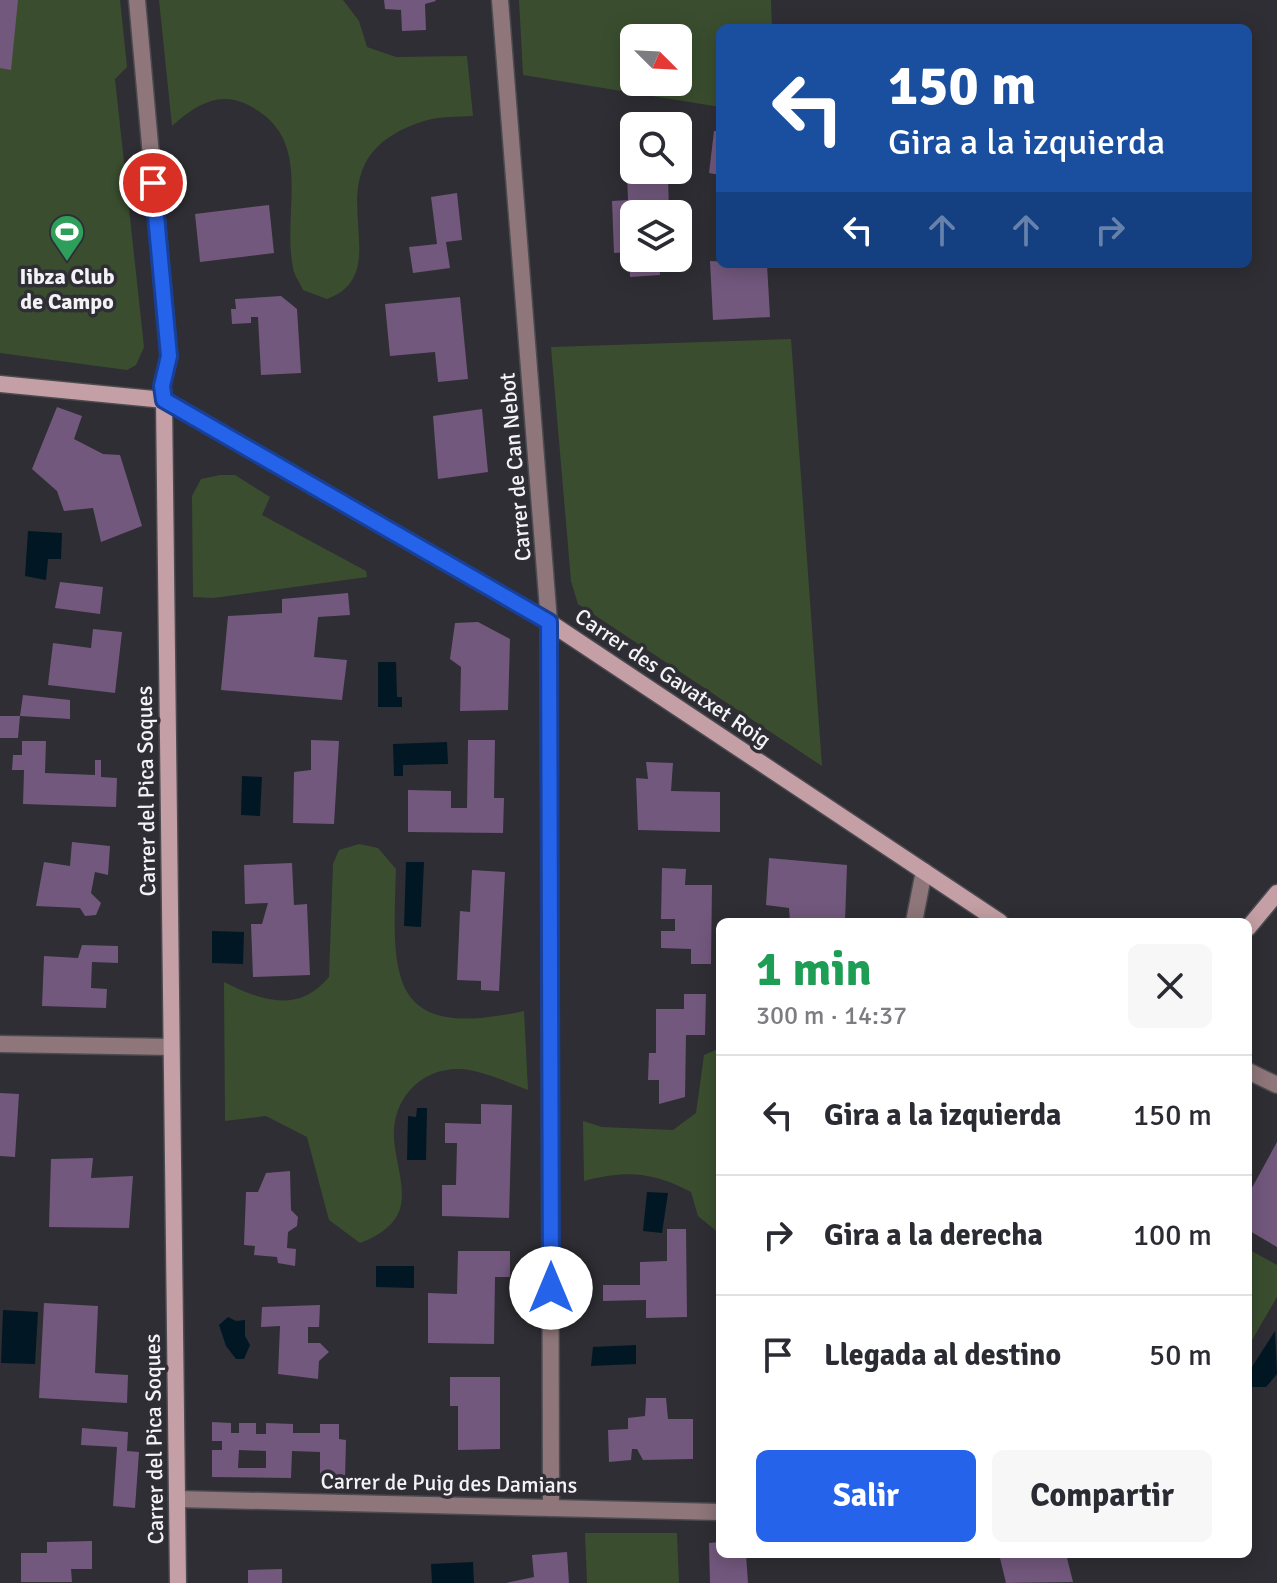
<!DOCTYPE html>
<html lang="es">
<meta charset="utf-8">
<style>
body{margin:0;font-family:Signika,sans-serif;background:#f7f7f7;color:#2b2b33;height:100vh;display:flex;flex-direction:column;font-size:30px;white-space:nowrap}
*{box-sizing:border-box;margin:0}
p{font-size:26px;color:#7c7c81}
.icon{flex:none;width:44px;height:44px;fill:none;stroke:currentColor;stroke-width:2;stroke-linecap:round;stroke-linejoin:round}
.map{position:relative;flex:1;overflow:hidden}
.side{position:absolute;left:716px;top:918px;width:536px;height:640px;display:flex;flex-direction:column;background:#fff;border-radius:12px;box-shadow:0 4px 20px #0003}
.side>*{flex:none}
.hud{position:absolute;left:716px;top:24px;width:536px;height:244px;border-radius:12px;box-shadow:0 4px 20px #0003;background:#1a4fa0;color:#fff;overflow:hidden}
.needle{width:52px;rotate:114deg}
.buttons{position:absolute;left:620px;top:24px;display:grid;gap:16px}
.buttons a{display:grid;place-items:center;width:72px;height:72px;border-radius:12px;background:#fff;box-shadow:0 4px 20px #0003;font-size:40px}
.pin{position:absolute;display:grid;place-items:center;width:68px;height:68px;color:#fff;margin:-34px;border:4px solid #fff;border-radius:50%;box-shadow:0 2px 8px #0007}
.me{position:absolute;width:88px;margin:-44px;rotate:0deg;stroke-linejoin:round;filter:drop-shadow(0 0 6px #0008)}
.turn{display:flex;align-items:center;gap:28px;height:168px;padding:0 40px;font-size:36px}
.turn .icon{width:104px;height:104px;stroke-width:2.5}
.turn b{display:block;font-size:56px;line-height:68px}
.lanes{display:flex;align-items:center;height:76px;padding:0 40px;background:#0003;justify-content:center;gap:40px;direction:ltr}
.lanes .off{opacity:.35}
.round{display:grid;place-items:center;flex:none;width:84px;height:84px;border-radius:12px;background:#f7f7f7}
.head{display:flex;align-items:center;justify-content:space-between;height:136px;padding:0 40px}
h1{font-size:48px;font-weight:700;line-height:60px;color:#1e9e55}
.cta{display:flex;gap:16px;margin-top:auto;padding:16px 40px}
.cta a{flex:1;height:92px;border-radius:12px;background:#2563eb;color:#fff;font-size:32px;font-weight:700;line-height:92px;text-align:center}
.cta a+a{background:#f7f7f7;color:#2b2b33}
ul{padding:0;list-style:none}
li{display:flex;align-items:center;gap:24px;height:120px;padding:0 40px;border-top:2px solid #e1e1e2}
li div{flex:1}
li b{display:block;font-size:30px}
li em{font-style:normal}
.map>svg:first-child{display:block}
.green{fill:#3a4e2f;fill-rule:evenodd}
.water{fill:#011824}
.building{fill:#72587d;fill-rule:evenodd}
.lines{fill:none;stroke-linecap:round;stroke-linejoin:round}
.street-casing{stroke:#4a4a4f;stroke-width:19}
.secondary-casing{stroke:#4a4a4f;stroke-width:19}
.street{stroke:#8e767a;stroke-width:16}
.secondary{stroke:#c49fa5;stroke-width:16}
.route-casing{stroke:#184099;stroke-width:20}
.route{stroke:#2563eb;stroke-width:14}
.labels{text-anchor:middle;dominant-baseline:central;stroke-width:7;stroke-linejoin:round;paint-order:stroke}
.poi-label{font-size:22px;font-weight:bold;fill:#f3f3f7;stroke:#2e2e34}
.street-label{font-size:22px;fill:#f3f3f7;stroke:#2e2e34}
</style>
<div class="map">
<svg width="1277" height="1583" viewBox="0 0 1277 1583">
<rect width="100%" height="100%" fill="#2e2e34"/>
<g class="green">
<polygon points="0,0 120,0 127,67 115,79 144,347 136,365 127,370 0,353"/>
<path d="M159,0H343L359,21L367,47L396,57L467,56L473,116C458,117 439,116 424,121C296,162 407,270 327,299L303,290C300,283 294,275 293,268C281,207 317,136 244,103C216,91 192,108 172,126Z"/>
<path d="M519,0H771L772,28H720V107L523,75ZM678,38V82H634V38Z"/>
<polygon points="791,339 822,766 578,604 571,581 551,347"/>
<polygon points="220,475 235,475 270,497 262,515 366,571 367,577 213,598 193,597 192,496 201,479"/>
<path d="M359,844L378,848L396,869C392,979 388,1041 524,1011L528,1090C510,1083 489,1074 470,1070C430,1063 397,1090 394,1129C392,1155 407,1183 400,1209C394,1227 376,1237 360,1243L329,1220L307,1137L266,1116L225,1121L224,982C262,1001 298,1014 329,977L333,864L339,850Z"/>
<path d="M720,1048V1234L698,1216L691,1192C653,1172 626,1170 584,1181L583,1121L602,1127L673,1130L696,1113L704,1055Z"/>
<polygon points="1248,1249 1277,1265 1277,1297 1248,1347"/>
<polygon points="585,1533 677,1533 679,1583 587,1583"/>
</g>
<g class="water">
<polygon points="28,531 62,533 61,559 48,559 46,580 25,576"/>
<polygon points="378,662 396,662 397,697 402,697 402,707 378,707"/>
<polygon points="447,742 448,764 403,765 403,776 394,776 393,744"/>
<polygon points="242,776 262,777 260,816 241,815"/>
<polygon points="406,862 424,862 421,927 404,926"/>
<polygon points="212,931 244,932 243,964 212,963"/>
<polygon points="417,1108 427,1108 426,1160 407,1160 408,1116 416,1117"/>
<polygon points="647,1192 668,1193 662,1233 643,1231"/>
<polygon points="376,1266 414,1266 414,1288 376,1287"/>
<polygon points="3,1310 38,1312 35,1364 1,1363"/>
<polygon points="228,1317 236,1321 245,1320 245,1336 250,1345 244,1359 236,1359 226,1346 219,1325"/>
<polygon points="1275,1331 1277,1374 1266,1387 1248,1387 1248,1373"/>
<polygon points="636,1345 636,1364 591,1366 593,1347"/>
<polygon points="473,1562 474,1583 432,1583 431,1564"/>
</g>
<g class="building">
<polygon points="0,0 18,0 11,70 0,68"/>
<polygon points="384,0 435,0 436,1 425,4 426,30 402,31 401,10 385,9"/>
<polygon points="714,131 720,131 720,175 709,173"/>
<polygon points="668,173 669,214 634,214 634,258 659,258 660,275 630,277 629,252 614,253 612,201 628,200 627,175"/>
<polygon points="457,193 462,240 446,242 450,268 413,273 409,247 437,244 431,197"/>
<polygon points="269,205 274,253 200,262 195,214"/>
<polygon points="710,261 767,264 770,317 713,320"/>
<polygon points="281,296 297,309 301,373 261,375 258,317 251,317 251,323 232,324 231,309 236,309 235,299"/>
<polygon points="460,297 468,379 438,382 435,352 390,356 385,304"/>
<polygon points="57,407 82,416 74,439 103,454 120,455 142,526 101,542 93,508 64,511 57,491 32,469"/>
<polygon points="482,409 488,472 438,479 433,416"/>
<polygon points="60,582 103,587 100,614 55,608"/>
<polygon points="348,593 350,615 318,617 314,657 347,660 342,700 221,690 228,616 282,613 282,599"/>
<polygon points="478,622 510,639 508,710 460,711 461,667 450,659 455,623"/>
<polygon points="93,629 122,632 115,693 48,685 53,643 91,648"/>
<polygon points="23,695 70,700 70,719 20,716"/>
<polygon points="0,716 20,716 18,738 0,738"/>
<polygon points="311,740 339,741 334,824 293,823 294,772 311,770"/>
<polygon points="468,740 495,740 494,798 504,798 503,833 408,832 408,790 451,791 451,808 467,808"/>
<polygon points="22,741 46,741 45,773 95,775 95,760 101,760 101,777 117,778 116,807 23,804 24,770 12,770 13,755 22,755"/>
<polygon points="646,762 673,763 671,791 720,792 720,832 638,830 636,778 648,779"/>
<polygon points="72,842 110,846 108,875 95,872 91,893 101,903 96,915 85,916 80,908 36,906 44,862 70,866"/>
<polygon points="769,858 847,865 845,922 790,922 789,908 766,905"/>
<polygon points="292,863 294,905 307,904 310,975 253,977 251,924 262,924 268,903 245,904 244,865"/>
<polygon points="662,868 686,869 685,885 712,885 711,964 691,964 691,949 661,948 661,931 675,931 675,919 661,919"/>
<polygon points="472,870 505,872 499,991 481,990 481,981 457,980 460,911 470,912"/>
<polygon points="82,945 118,946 118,963 92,962 91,988 107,989 106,1008 42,1006 44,956 78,958"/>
<polygon points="684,994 706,994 705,1035 686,1035 685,1097 659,1104 659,1080 648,1080 649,1053 656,1053 656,1009 684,1009"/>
<polygon points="0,1093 19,1094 15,1157 0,1156"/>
<polygon points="481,1104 512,1105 509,1218 442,1216 442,1185 456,1185 457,1143 445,1143 445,1123 481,1124"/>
<polygon points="1277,1142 1277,1247 1248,1230 1248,1195"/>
<polygon points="93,1158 91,1178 133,1176 129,1228 49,1227 51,1159"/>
<polygon points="290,1171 291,1210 298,1217 297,1226 288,1232 287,1248 296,1249 295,1266 278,1263 277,1257 254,1255 255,1246 244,1245 246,1192 258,1192 266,1173"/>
<polygon points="667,1229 686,1229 687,1317 646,1318 646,1300 603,1301 603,1285 640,1285 640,1262 667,1261"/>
<polygon points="458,1251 510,1251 510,1277 495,1277 494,1344 428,1343 428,1293 457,1294"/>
<polygon points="44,1303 98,1306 95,1373 128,1375 127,1403 39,1398"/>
<polygon points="320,1305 319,1327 308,1327 308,1343 320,1343 329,1352 319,1361 318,1379 278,1374 280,1326 261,1327 262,1307"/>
<polygon points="450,1377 500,1377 500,1449 458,1450 458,1406 450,1406"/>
<polygon points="646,1398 666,1398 668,1419 693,1419 693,1459 643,1460 637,1449 632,1449 631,1460 609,1462 608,1430 628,1429 628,1418 645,1416"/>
<path d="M212,1422L231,1423V1433H239V1423H256V1434H266V1423L293,1424V1433H320V1424H339V1439L346,1440L345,1479H320V1452L292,1451L291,1478L212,1477V1450H222V1441H212ZM239,1450L266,1451V1468H238Z"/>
<polygon points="82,1428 128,1432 127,1451 139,1452 135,1508 113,1506 117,1447 81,1445"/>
<polygon points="92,1541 92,1569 71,1569 72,1582 21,1582 21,1553 47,1553 47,1542"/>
<polygon points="720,1542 720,1554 746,1554 748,1583 710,1583 709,1543"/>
<polygon points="567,1552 569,1583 506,1583 534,1577 532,1555"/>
<polygon points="999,1554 1066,1554 1073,1582 1006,1583"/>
<polygon points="282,1569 282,1583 248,1583 248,1570"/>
</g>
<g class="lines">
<defs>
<g id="street">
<polyline points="137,0 169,356 162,386 164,400"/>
<polyline points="500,0 549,622 551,1508"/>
<polyline points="914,922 924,871"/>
<polyline points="0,1044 171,1047"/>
<polyline points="1248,1071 1277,1085"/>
<polyline points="177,1499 720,1512"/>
</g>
<g id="secondary">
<polyline points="0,384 164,400 549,622 1000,922"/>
<polyline points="164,400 178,1583"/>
<polyline points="1248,928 1277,893"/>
</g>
</defs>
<use href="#street" class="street-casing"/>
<use href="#secondary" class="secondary-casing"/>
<use href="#street" class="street"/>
<use href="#secondary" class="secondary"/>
</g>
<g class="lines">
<defs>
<polyline id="route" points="153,183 169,356 162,386 164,400 549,622 551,1288"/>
</defs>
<use href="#route" class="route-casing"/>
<use href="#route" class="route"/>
</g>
<defs>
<symbol id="stadium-pin" viewBox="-11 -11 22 30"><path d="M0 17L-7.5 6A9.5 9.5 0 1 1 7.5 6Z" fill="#2e9e5b" stroke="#2e2e34"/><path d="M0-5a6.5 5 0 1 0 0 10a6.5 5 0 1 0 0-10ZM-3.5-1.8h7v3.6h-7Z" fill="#fff"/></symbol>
</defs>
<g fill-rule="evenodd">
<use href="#stadium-pin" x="47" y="212" width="40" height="54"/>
</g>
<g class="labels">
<g class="poi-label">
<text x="67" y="276">Iibza Club<tspan x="67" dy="25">de Campo</tspan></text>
</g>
<g class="street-label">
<text transform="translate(515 467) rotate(-95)">Carrer de Can Nebot</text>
<text transform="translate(673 678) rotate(34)">Carrer des Gavatxet Roig</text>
<text transform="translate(146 791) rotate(-91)">Carrer del Pica Soques</text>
<text transform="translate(154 1439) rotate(-91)">Carrer del Pica Soques</text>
<text transform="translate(449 1483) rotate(1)">Carrer de Puig des Damians</text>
</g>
</g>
</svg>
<div class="buttons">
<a><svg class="needle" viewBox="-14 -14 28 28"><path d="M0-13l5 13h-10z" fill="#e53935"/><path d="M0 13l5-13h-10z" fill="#7c7c81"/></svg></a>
<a><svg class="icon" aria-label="search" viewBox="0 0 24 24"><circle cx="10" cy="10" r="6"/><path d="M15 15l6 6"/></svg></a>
<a><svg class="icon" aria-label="layers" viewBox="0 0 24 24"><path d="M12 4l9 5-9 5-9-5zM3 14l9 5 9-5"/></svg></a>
</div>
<div class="pin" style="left:153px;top:183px;background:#d93025"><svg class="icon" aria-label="arrive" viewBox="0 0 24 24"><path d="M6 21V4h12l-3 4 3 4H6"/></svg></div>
<svg class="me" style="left:551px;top:1288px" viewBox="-20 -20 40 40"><circle r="19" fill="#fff"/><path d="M0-13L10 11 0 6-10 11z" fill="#2563eb"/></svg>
<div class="hud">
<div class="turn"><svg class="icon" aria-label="left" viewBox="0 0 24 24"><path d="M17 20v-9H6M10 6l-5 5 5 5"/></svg><div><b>150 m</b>Gira a la izquierda</div></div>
<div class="lanes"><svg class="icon" aria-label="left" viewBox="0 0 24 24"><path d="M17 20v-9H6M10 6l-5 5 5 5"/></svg><svg class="icon off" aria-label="ahead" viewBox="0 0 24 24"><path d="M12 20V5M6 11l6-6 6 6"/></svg><svg class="icon off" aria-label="ahead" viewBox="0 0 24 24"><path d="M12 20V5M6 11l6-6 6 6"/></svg><svg class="icon off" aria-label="right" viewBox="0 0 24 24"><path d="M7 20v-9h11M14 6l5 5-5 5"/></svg></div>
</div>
<section class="side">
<div class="head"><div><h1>1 min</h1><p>300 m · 14:37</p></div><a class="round"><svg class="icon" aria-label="close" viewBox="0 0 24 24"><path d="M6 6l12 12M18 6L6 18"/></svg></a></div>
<ul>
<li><svg class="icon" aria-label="left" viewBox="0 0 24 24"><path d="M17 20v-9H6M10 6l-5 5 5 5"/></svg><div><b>Gira a la izquierda</b></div><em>150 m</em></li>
<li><svg class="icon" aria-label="right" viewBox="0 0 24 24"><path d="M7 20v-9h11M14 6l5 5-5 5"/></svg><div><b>Gira a la derecha</b></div><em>100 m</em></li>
<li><svg class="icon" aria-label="arrive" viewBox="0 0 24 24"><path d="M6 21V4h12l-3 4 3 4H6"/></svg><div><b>Llegada al destino</b></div><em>50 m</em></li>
</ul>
<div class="cta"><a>Salir</a><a>Compartir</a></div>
</section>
</div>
